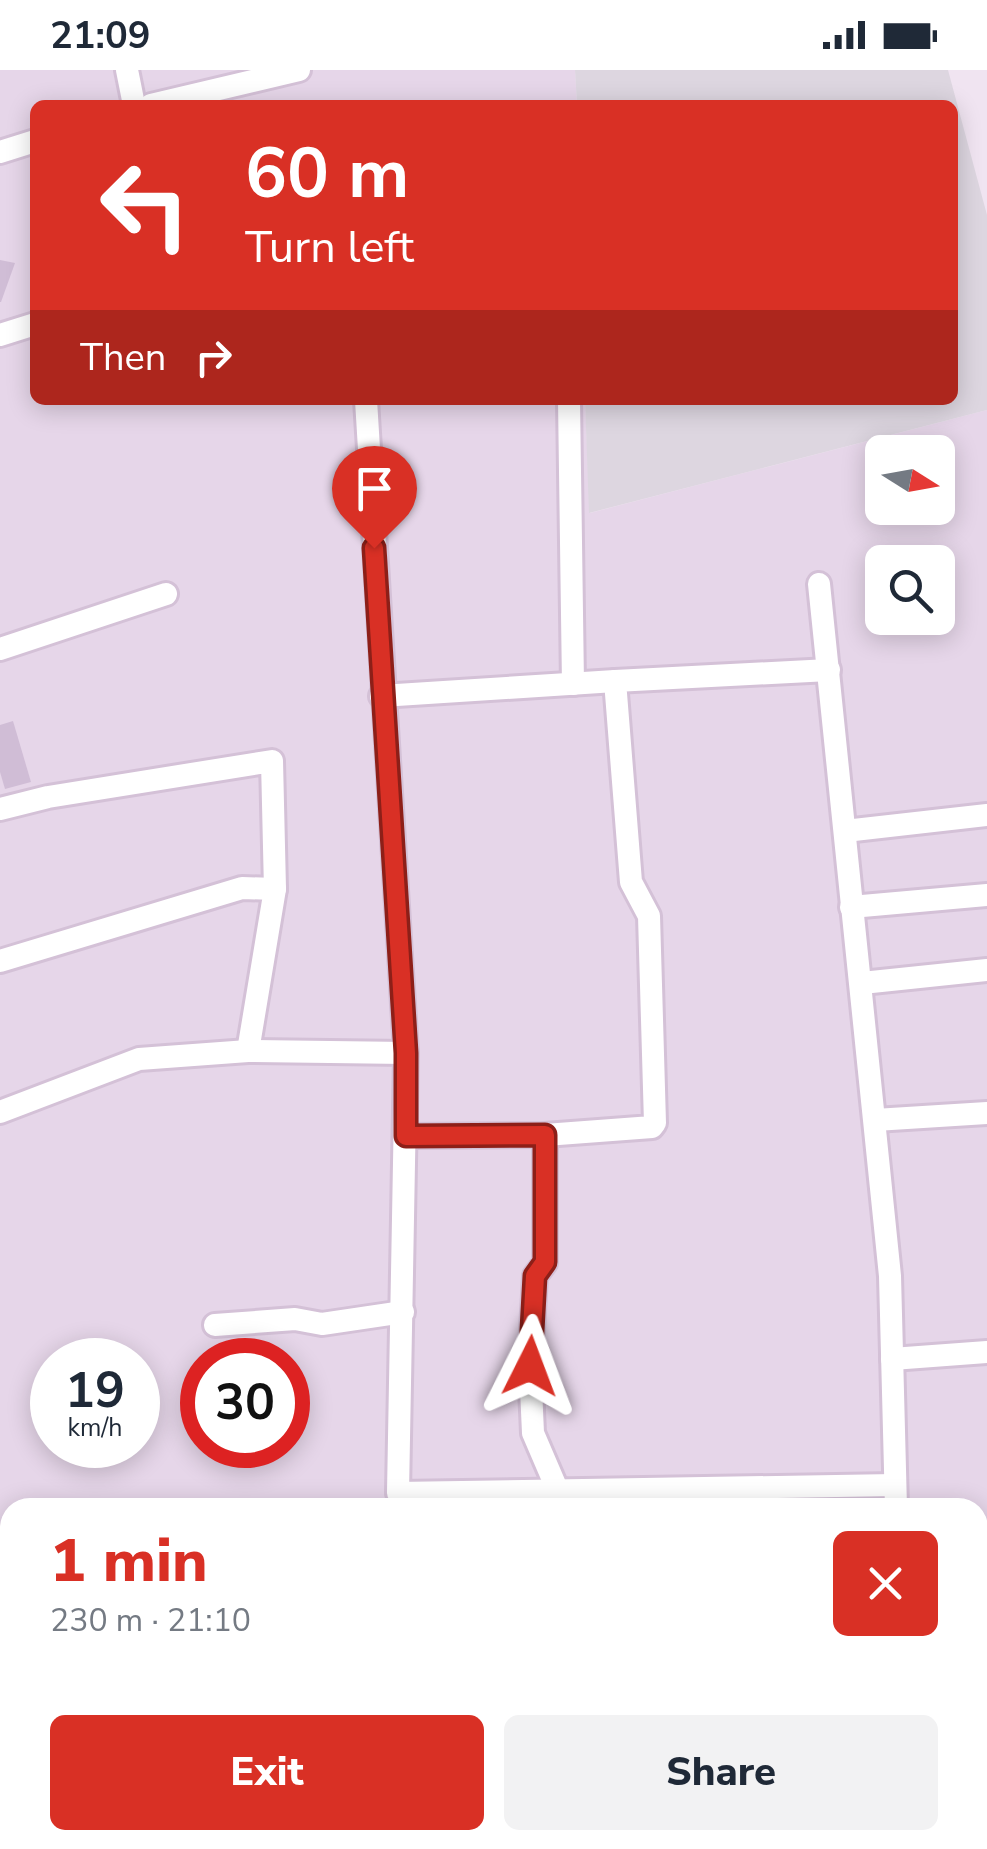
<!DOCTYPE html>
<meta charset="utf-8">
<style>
body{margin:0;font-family:"Nunito Sans",sans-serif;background:#f2f2f3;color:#1f2937;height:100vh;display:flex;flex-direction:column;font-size:38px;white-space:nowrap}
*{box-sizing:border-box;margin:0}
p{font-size:32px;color:#747a83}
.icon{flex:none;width:55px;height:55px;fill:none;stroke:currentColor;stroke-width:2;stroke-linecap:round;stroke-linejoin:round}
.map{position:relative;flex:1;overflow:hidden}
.side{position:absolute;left:0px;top:1428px;width:988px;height:352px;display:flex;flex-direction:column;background:#fff;border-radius:30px 30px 0 0;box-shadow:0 5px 25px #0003}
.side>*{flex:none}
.hud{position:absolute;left:30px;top:30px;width:928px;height:305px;border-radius:15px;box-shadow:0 5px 25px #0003;background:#d93025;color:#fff;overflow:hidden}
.needle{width:65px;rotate:101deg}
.tools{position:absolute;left:865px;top:365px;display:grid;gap:20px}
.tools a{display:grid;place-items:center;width:90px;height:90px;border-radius:15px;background:#fff;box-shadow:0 5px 25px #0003;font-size:50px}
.speed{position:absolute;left:30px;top:1268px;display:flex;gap:20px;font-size:50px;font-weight:700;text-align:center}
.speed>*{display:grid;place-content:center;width:130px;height:130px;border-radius:50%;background:#fff;box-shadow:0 5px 25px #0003;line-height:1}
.speed small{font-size:25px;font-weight:400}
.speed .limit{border:15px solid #d22;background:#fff;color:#111}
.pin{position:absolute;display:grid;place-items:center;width:85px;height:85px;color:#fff;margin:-102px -42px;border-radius:50% 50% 50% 0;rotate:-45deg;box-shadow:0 0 10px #0007}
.pin .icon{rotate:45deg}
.me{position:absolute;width:110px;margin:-55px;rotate:3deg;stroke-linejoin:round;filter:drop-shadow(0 0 8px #0008)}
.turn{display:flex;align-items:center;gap:35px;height:210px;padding:0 50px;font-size:45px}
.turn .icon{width:130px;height:130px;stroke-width:2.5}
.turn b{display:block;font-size:70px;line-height:85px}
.then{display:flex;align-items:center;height:95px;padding:0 50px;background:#0003;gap:20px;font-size:38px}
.round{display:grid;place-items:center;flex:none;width:105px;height:105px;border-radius:15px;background:#f2f2f3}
.head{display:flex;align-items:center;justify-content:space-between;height:170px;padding:0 50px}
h1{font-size:60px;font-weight:800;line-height:75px;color:#d93025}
.primary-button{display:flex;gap:20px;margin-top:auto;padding:20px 50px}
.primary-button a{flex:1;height:115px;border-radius:15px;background:#d93025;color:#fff;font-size:40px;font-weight:800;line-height:115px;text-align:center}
.primary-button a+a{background:#f2f2f3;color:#1f2937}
.status{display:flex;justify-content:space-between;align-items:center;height:70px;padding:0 50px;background:#fff;direction:ltr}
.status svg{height:28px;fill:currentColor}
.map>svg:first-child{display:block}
.residential{fill:#e6d6e9;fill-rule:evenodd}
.industrial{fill:#ddd6e0}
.building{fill:#d0bdd6}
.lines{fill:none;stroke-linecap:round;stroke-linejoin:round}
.minor-casing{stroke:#d4c1d7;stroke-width:28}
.minor{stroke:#fff;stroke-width:22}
.route-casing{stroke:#8d1f18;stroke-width:25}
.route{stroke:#d93025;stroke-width:18}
</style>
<div class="status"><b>21:09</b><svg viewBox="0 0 49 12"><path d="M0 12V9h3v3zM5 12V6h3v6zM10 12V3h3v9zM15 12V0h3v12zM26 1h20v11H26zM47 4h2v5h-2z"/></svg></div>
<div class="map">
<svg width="987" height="1779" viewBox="0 0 987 1779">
<rect width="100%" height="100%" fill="#f0e4f1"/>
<path class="residential" d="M0,0H575L577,35H35V330H585L590,443L987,340V1779H0ZM882,382H938V438H882ZM882,492H938V548H882ZM52,1290H138V1375H52ZM202,1290H288V1375H202ZM10,1438H978V1770H10Z"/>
<polygon class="industrial" points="575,0 948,0 987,145 987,340 589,443 585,330 952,330 952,35 577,35"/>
<g class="building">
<polygon points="0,190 15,193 1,232 0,232"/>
<polygon points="13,651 31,712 5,719 0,702 0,655"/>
</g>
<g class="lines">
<defs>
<g id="minor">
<polyline points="127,0 134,35"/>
<polyline points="151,35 299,0"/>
<polyline points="0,82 35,71"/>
<polyline points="0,265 35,254"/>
<polyline points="366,330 406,983 398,1423 895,1415"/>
<polyline points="569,330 573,614"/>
<polyline points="819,514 890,1206 896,1438"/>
<polyline points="0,579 166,524"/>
<polyline points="381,626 615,611"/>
<polyline points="0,739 48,727 272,691 275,819 248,981"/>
<polyline points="845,761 987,745"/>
<polyline points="851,837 987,825"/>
<polyline points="0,891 242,818 275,819"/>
<polyline points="862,913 987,900"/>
<polyline points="0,1042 139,989 248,981 406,983"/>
<polyline points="875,1050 987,1043"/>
<polyline points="545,1065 545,1193 535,1206 530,1296 533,1363 557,1419 558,1438"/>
<polyline points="405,1066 545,1065 652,1057 655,1053 649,846 631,812 615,611 829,600"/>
<polyline points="215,1255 295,1249 322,1254 403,1242"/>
<polyline points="892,1289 987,1282"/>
<polyline points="978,1611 987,1611"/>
<polyline points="0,1719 10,1754"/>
<polyline points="978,1745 987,1745"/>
<polyline points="14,1770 16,1779"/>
<polyline points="403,1770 403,1779"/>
<polyline points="652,1779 653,1770"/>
<polyline points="903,1779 903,1770"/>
</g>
</defs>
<use href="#minor" class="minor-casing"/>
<use href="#minor" class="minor"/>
</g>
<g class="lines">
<defs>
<polyline id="route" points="374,478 406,983 406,1066 545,1065 545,1192 535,1206 530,1296"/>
</defs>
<use href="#route" class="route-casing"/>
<use href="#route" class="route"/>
</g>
</svg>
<div class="tools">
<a><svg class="needle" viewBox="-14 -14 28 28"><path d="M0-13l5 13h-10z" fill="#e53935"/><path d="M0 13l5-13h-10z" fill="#747a83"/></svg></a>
<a><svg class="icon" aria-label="search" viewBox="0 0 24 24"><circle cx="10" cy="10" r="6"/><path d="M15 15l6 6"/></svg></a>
</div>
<div class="speed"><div>19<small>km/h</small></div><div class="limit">30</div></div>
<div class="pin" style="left:374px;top:478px;background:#d93025"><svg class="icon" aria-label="arrive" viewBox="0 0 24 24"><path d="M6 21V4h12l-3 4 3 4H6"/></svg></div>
<svg class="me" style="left:530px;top:1296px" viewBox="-20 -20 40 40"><path d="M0-17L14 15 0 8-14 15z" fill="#d93025" stroke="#fff" stroke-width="4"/></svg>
<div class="hud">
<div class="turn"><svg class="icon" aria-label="left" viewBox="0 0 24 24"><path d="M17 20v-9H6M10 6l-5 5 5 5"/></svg><div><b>60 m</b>Turn left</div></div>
<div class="then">Then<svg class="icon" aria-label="right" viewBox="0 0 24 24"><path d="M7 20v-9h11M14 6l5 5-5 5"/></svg></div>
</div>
<section class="side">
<div class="head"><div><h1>1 min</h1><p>230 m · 21:10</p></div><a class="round" style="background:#d93025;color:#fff"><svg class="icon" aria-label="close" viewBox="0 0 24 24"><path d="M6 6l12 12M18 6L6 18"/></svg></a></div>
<div class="primary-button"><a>Exit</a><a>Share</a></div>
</section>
</div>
